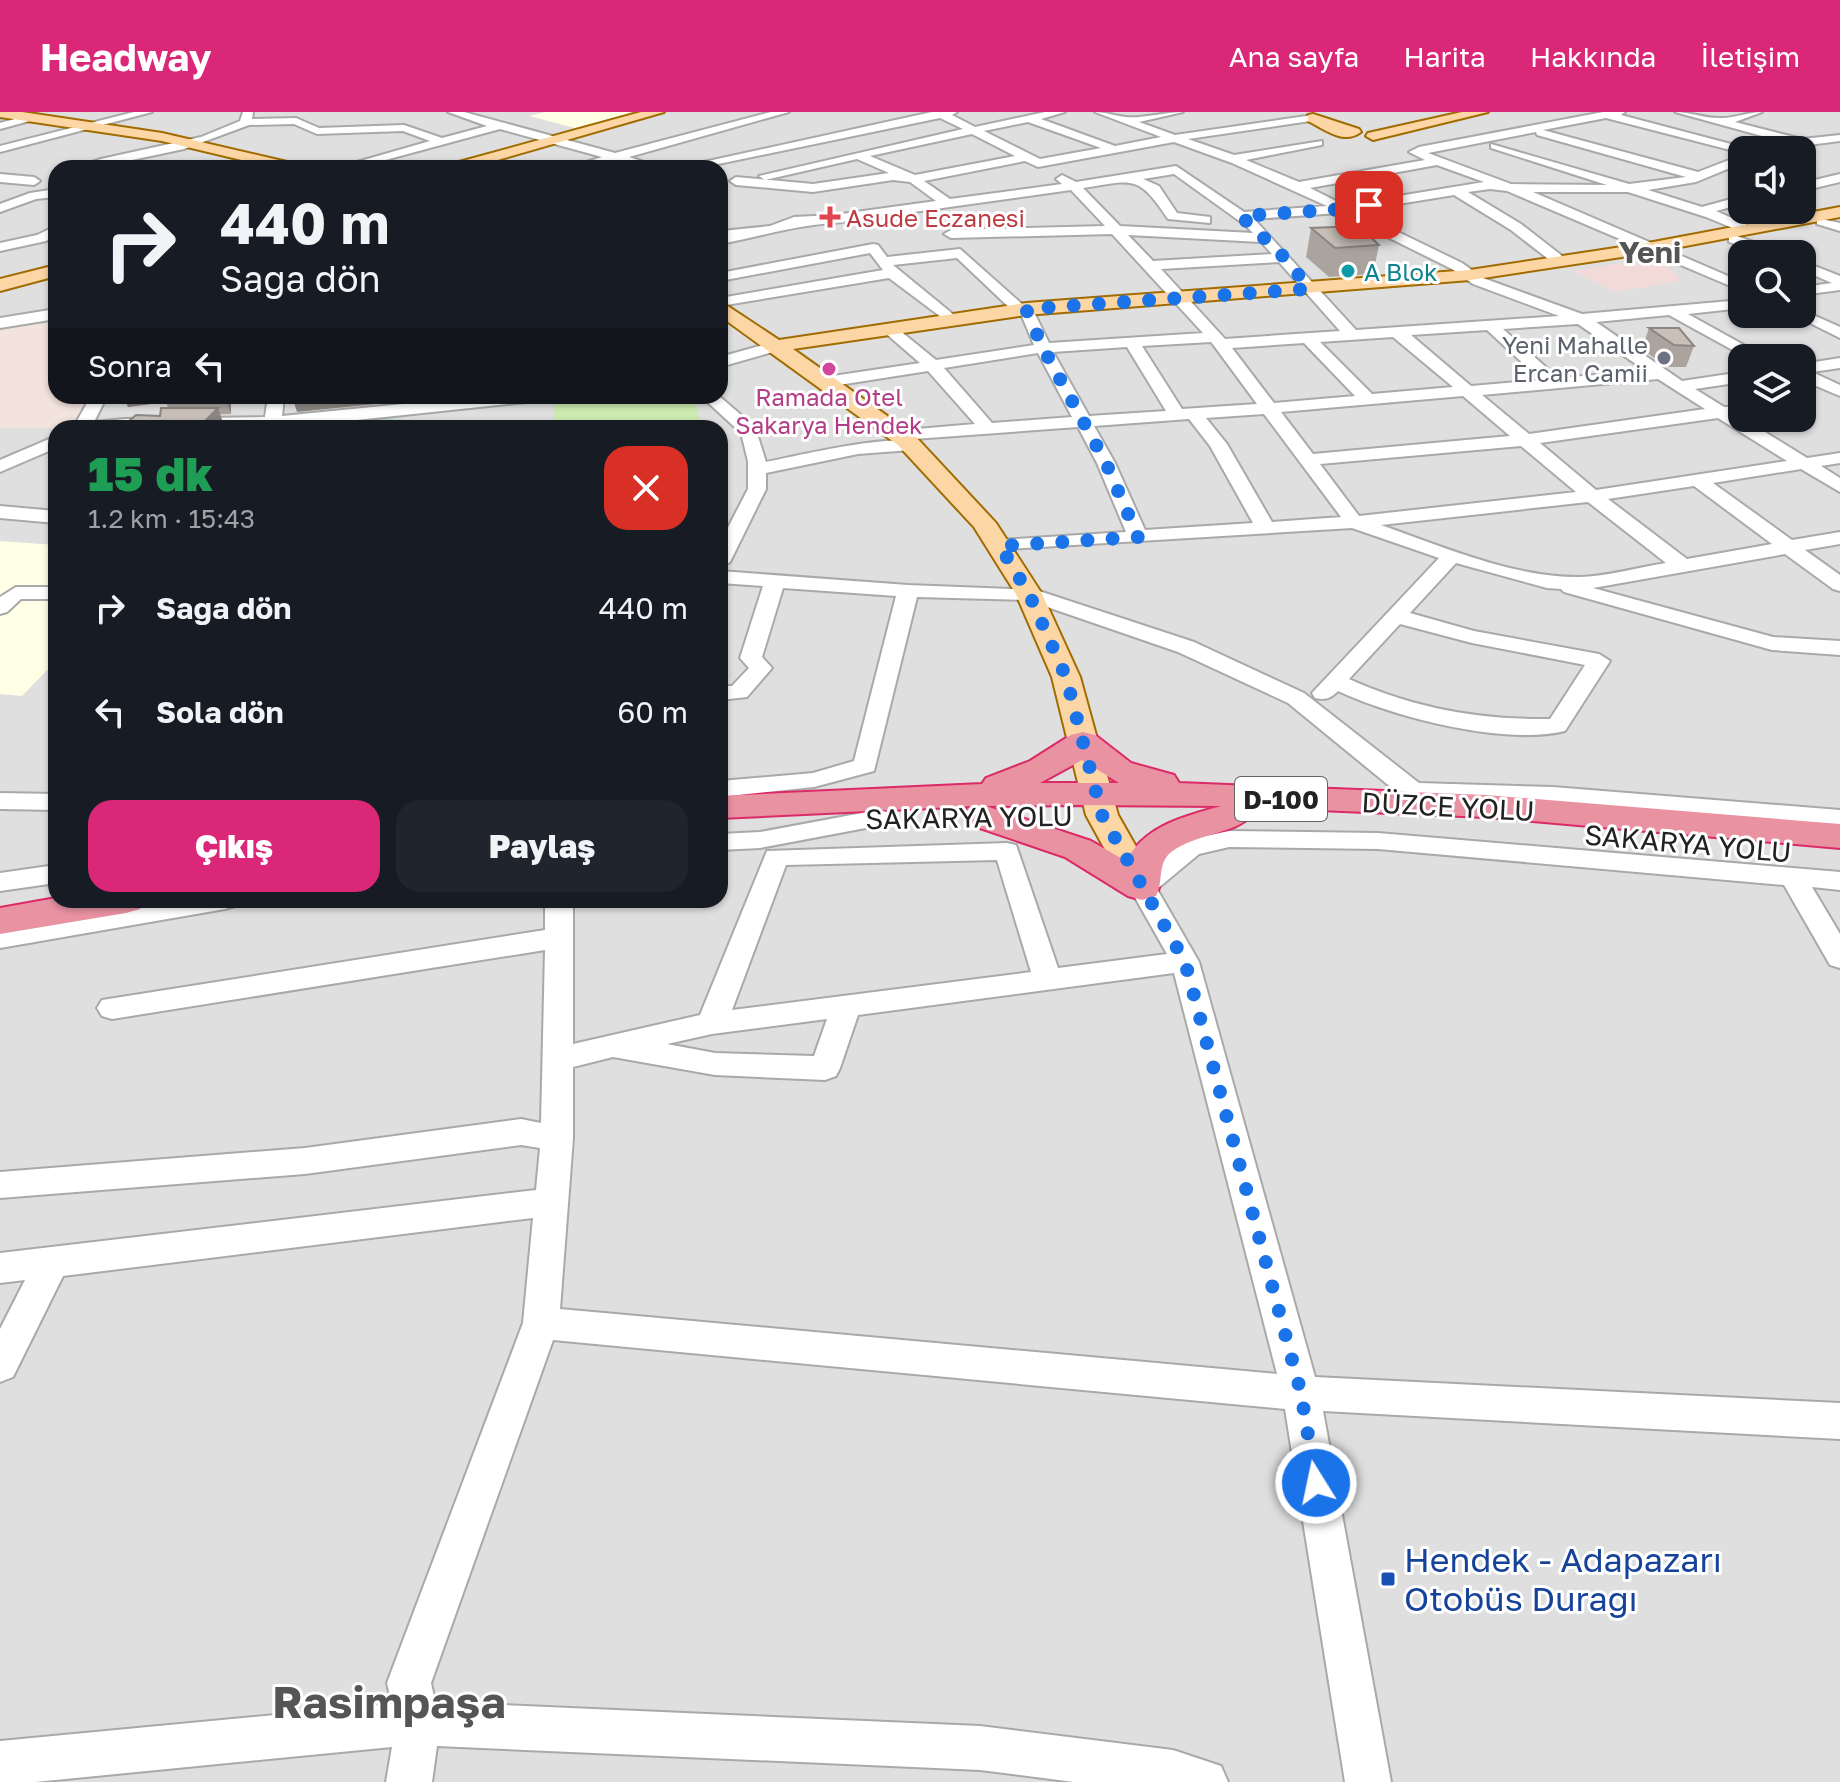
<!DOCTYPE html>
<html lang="tr">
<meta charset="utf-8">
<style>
body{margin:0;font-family:"Golos Text",sans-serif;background:#20242c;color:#f1f3f6;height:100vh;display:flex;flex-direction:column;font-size:30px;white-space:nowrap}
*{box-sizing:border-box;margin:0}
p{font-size:26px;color:#9ea1a6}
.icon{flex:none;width:44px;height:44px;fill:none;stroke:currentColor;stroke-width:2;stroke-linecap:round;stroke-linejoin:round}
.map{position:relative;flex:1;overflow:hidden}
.details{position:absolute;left:48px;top:308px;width:680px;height:488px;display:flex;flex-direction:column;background:#171b24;border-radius:24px;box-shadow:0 2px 6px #0004}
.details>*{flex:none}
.guide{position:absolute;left:48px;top:48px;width:680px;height:244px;border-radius:24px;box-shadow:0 2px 6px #0004;background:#171b24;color:#f1f3f6;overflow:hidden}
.tools{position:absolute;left:1728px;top:24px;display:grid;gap:16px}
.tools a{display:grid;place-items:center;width:88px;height:88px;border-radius:16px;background:#171b24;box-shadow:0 2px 6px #0004;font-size:40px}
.pin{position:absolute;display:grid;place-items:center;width:68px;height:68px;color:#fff;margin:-34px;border-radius:16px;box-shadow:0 4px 12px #0006}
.me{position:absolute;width:88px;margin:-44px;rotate:350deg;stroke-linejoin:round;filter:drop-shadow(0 0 6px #0008)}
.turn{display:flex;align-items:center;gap:28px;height:168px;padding:0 40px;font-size:36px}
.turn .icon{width:104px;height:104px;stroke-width:2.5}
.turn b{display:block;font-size:56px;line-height:68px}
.then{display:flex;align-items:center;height:76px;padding:0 40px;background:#0003;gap:16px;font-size:30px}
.round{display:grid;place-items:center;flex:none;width:84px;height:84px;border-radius:24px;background:#20242c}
.headline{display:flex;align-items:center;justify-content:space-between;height:136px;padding:0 40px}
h1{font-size:48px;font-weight:800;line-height:60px;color:#1e9e55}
.primary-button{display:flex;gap:16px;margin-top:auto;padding:16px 40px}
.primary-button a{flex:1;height:92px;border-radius:24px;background:#db2777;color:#fff;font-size:32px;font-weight:800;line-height:92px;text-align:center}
.primary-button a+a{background:#20242c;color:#f1f3f6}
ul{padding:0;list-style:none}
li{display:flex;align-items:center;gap:24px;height:104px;padding:0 40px}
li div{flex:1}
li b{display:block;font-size:30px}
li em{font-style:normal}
header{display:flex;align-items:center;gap:48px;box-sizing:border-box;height:112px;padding:0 40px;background:#db2777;color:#fff}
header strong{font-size:38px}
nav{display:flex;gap:44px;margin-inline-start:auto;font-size:28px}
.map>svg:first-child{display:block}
.residential{fill:#e0dfdf;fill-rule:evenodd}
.commercial{fill:#f2dad9}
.education{fill:#ffffe5}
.military{fill:#f3e3dd}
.grass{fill:#cdebb0}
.pitch{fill:#88e0be}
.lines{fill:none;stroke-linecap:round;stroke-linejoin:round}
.river{fill:#aad3df;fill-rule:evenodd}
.minor-casing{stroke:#a9a9a9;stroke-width:4}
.major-casing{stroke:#a06b00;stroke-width:4}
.highway-casing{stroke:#dc2a67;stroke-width:4}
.minor{fill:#fff;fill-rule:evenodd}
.major{fill:#fcd6a4;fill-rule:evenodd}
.highway{fill:#e892a2;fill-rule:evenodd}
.wall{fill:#aba49e}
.shaded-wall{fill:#8b8681}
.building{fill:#c7bfb8;stroke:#8b8681;stroke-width:2}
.route{stroke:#1a73e8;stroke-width:14;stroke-dasharray:0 25.2}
.health-dot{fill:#e0444e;stroke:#fff;stroke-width:3}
.culture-dot{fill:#0f9aa8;stroke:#fff;stroke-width:3}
.worship-dot{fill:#6b7280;stroke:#fff;stroke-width:3}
.hotel-dot{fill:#d1479c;stroke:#fff;stroke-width:3}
.transit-dot{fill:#1a4fb4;stroke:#fff;stroke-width:3}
.labels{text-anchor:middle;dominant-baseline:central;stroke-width:6;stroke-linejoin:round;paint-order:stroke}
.far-health-label{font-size:24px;fill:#be3a42;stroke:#fff;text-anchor:start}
.far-culture-label{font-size:24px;fill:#0d838f;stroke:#fff;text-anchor:start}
.far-worship-label{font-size:24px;fill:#5b616d;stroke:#fff;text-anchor:end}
.far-hotel-label{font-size:24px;fill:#b23c85;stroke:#fff}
.shield{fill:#fff;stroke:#646464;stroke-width:2}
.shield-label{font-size:26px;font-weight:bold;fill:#222}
.street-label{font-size:28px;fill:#222;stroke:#fff}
.far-district-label{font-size:30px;font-weight:bold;fill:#555;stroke:#fff}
.near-transit-label{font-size:34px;fill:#164399;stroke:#fff;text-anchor:start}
.near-district-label{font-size:44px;font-weight:bold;fill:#555;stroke:#fff}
</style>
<header>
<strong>Headway</strong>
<nav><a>Ana sayfa</a><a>Harita</a><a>Hakkında</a><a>İletişim</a></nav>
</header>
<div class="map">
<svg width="1840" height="1670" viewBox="0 0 1840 1670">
<rect width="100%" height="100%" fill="#f2efe9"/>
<path class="residential" d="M0,0H1840V1670H0ZM1742,38H1802V98H1742ZM56,56H720V284H56ZM1742,142H1802V202H1742ZM1742,246H1802V306H1742ZM56,316H720V788H56Z"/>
<polygon class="commercial" points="1655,146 1664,150 1681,169 1614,180 1572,159"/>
<g class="education">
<polygon points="545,0 629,0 633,1 575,16 529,4"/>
<polygon points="0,429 56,433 56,549 22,584 0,582"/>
</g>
<polygon class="military" points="56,202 56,284 99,284 82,316 0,316 0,211"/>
<polygon class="grass" points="603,284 693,284 702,316 554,316 553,292"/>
<polygon class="pitch" points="372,307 508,311 505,316 364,316"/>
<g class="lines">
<polygon class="river" points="14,0 37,0 0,14 0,4"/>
<defs>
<g id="minor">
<polygon points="134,0 152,0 0,40 0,34"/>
<path d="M243,0H253L252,7L296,6L319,16L404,13L442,26L487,14L448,0H464L615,41L771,0H789L629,45L662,56C645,56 628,49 615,49C602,49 586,56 568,56L602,45L500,17L356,56H336L430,29L403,19L317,22L294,12L249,13L184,37L94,56H74L101,47L201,25L240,9Z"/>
<path d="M932,0H957L952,3L975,15L1045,0H1065L1041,7L1115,34L1161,25L1095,0C1106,0 1115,4 1126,5C1138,7 1167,0 1183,0L1139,10L1175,23L1313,3L1317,4V8L1188,27L1234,43L1322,29V33L1246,48L1299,70L1425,48L1409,40L1419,35L1603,0H1625L1621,3L1746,36L1748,38H1742V41L1606,6L1543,18L1698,60L1742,43V51L1696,70L1648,78L1702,95L1742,84V92L1716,99L1750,114L1752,117L1745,121L1706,105L1628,80H1533L1742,170V179L1507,79L1490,77L1468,80L1521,112L1566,147V153H1556L1511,118L1454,83L1355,99L1462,151L1483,166L1582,202L1742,188V196L1688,202L1767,246H1747L1669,203L1596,210L1682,269L1742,260V270L1695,277L1724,295H1735L1736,302L1807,346L1840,341V351L1821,354L1840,366V380L1801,357L1713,371L1792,428L1840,420V432L1805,438L1840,463V479L1833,477L1785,442L1593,476L1773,525L1840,529V543L1772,538L1564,480L1561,477L1547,476L1456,451L1410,501L1474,519L1599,542L1610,549L1565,619C1504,634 1394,605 1338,579C1330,587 1325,588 1315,586L1312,581L1439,446L1352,416L993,438L990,434L993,430L1000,428L1126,420L1097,351L1078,315L900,328L894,327L891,323L894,319L975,312L928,259L826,275L818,270L826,265L920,251L883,219V213H893L936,248L1034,233L1021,202L1015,201L957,146L893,153L954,203L957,206L949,211L889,166L720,194V186L883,158L870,141L720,169V161L873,132L878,133L887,145L960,137L1023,193L1031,194L1049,231L1203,221L1112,122L951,126L944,122L951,118L1105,114L1071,78L834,111C795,113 759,125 720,132L722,119L770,114L794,105L834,103L936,89L910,70L893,68L813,80L736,73L730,69L736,65L813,72L889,61L857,47L765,68L759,64L963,17L940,6L699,56H676ZM1028,10L1101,36L1040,47L984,19ZM1536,20L1537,23L1686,65L1629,72L1491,32V36L1607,73L1511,72L1428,41ZM972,22L1015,44L915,63L870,44ZM1174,30L1232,51L1327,94L1244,100L1176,54L1076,70L1062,63L1056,67L1062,72L950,87L924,69L1025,49L1038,55ZM1437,53L1484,70L1344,93L1310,76ZM1174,62L1245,113L1253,121L1120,114L1083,76C1134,68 1138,62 1168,107L1210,111V105L1177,101L1159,74L1143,67ZM1339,101L1452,157L1473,172L1559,204L1356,218L1254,107ZM1128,123L1261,130L1272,142L1153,149ZM1279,150L1340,219L1225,227L1161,157ZM1578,212L1646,259L1558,266L1503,217ZM1487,218L1541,268L1471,274L1411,223ZM1393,225L1453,275L1372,282L1320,230ZM1211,230L1215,235L1257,292L1182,297L1142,234ZM1304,231L1355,284L1274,291L1232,236ZM1127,235L1166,299L1089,304L1053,240ZM1038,241L1072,305L992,311L944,256ZM1658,267L1705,297L1529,322L1482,283ZM1463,284L1510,324L1313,342L1281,300ZM1264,302L1341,405L1272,410L1227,332L1206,306ZM1718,306L1787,349L1596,378L1540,331ZM1189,307L1210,334L1253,411L1145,418L1115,351L1094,314ZM1521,334L1576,380L1359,404L1320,352ZM1694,374L1772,432L1687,447L1608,387ZM1588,390L1666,451C1639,455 1609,464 1581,465C1514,466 1444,435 1381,413ZM1400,512L1472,531L1585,553L1550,607C1479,608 1413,596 1349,567Z"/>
<path d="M1675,0C1691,0 1706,7 1722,6C1735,6 1748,0 1762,0L1735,10L1802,27L1840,23V29L1785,36L1779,33L1784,30Z"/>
<polygon points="33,2 37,3 37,7 0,17 0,11"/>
<polygon points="0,62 34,65 40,69 34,73 0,70"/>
<polygon points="1840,62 1840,70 1802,79 1802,71"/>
<polygon points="56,77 56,85 36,87 0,100 0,92 30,81"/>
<polygon points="1817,106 1840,111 1840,119 1817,112"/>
<polygon points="56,114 56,123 46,129 0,139 0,131 37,123"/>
<polygon points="1734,123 1778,139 1780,142 1761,142 1729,130 1729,124"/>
<polygon points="1802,149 1840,164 1840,178 1802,183 1802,175 1832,171 1802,158"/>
<polygon points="56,197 56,207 0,216 0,206"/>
<polygon points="1802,198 1840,215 1840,226 1792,202 1802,202"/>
<polygon points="777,229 785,234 783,237 720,255 720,245"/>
<polygon points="1840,246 1840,256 1812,260 1840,273 1840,284 1802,268 1802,252"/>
<polygon points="91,284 107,284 94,310 125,307 265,305 268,284 284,284 282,304 484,284 543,284 535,289 281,316 73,316"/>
<path d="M701,284H719L755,315L766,350C792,345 904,318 920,333L911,338L858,342L766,361V377L730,450L720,456V431L748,377V349L741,321Z"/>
<polygon points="56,324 56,336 0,360 0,348"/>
<polygon points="0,394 56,399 56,411 0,406"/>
<polygon points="720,459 908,473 1036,478 1194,530 1304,581 1419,671 1553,675 1840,698 1840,714 1553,691 1444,687 1447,691 1443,697 1425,697 1387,672 1288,591 1178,540 1027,488 917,485 874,659 814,675 720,685 720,669 813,661 854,649 896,484 783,476 762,545 772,556 747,585 720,588 720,574 732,574 749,556 740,546 763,474 720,471"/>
<polygon points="16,475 56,475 56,487 21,487 7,500 0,502 0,485"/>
<polygon points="0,681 56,682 56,698 0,697"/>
<polygon points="878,698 887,700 891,706 887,712 760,736 720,738 720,722 760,720"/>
<path d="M1229,719L1378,721L1840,760V778L1812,775L1840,822V856L1830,853L1784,773L1378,737L1229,735L1199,742L1157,777L1199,850L1315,1265L1840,1291V1327L1323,1299L1391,1670H1345L1285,1297L553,1228L431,1571L435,1590L980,1614L1173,1638L1221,1654L1228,1670H1074L980,1658L437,1634L432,1670H386L392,1635L35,1670H0V1629L392,1592L387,1571L523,1211L533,1106L63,1164L13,1265L0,1270V1217L25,1168L0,1171V1141L536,1078L540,1036L521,1033L305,1062L0,1086V1060L305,1036L521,1007L541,1011L545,838L112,907L102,904L97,896L102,888L545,818V788H573V932L700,903L767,739L1007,731L1016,733L1058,856L1167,842L1129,775L1182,729ZM997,748L1031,860L732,898L786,753ZM1174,861L1277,1262L560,1197L573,1026V955L613,945L715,963L825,968L836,964L840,956L858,903ZM827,907L814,944L715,941L667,932L712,922Z"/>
<polygon points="56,753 56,771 0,779 0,761"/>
<polygon points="171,788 239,788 235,794 225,797 0,836 0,816"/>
</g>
<g id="major">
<polygon points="0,0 22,0 162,21 300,53 303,56 275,56 162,29 0,5"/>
<polygon points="641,0 664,0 470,56 445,56 448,53"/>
<polygon points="1462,0 1488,0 1373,28 1366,24 1368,21"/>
<path d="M1313,2L1359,17L1361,20C1344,33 1326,18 1308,9V3Z"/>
<polygon points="1840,95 1840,105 1648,141 1470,168 1026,203 793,237 914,323 996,411 1042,482 1080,565 1118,703 1159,775 1154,783 1142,786 1130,783 1086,703 1052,565 1016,482 974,415 898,333 720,204 720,189 779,228 1026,191 1470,158 1648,131"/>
<polygon points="56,153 56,164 0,179 0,167"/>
</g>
<g id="highway">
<path d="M1083,620L1095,623L1131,651L1174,663L1179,671L1486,683L1840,712V736L1486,705L1247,695L1252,702C1239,722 1189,722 1168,743C1158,754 1163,771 1156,784L1142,788L1128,784L1065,745L968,712L963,704L968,696L975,694L720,706V684L982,672L986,666L1030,649L1071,623ZM1082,648L1119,671H1040ZM1077,693L1221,694C1183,705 1146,713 1126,749L1091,729L986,694Z"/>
<polygon points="56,786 56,788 145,788 140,797 126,801 0,822 0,796"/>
</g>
</defs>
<use href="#minor" class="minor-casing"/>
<use href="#major" class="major-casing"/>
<use href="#highway" class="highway-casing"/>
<use href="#minor" class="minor"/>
<use href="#major" class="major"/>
<use href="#highway" class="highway"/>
</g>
<g class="wall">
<polygon points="1311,116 1379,133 1373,162 1329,165 1306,145"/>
<polygon points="1649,216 1694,234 1686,255 1666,255 1642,237"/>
<polygon points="124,284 231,284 231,302 160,304 168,296 166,290 128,295"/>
</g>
<g class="shaded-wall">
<polygon points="124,284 183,284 165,289 166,290 128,295"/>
<polygon points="226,284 231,284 231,302 226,288"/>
<polygon points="292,284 455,284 297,300"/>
<polygon points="218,296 225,316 198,316"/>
</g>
<g class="building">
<polygon points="1359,114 1379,133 1335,136 1311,116"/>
<polygon points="1649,216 1679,216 1694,234 1674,233"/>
<polygon points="170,284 226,284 226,288 165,289"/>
<polygon points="161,296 218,296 198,316 121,316 136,303 160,304"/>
</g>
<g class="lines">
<polyline class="route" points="1316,1371 1301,1281 1185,850 1102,703 1066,565 1029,482 1000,434 1138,425 1106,351 1043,236 1026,197 1308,177 1291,152 1241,104 1344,97 1369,93"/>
</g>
<path class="health-dot" d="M826 93h8v8h8v8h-8v8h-8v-8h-8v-8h8z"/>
<circle class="culture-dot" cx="1348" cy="159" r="8"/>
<circle class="worship-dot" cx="1664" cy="246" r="8"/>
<circle class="hotel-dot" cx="829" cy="257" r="8"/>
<rect class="transit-dot" x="1380" y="1459" width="16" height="16" rx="4"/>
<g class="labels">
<g class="far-health-label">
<text x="846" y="105">Asude Eczanesi</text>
</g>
<g class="far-culture-label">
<text x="1364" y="159">A Blok</text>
</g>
<g class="far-worship-label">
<text x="1648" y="232">Yeni Mahalle<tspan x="1648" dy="28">Ercan Camii</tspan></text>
</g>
<g class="far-hotel-label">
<text x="829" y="284">Ramada Otel<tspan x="829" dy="28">Sakarya Hendek</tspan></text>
</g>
<rect class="shield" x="1235" y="665" width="92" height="44" rx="6"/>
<g class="shield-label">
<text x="1281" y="687">D-100</text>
</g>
<g class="street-label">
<text transform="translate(1448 694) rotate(3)">DÜZCE YOLU</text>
<text transform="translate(969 705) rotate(-1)">SAKARYA YOLU</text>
<text transform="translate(1688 731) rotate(5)">SAKARYA YOLU</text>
</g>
<g class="far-district-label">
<text x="1650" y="140">Yeni</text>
</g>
<g class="near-transit-label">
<text x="1404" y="1447">Hendek - Adapazarı<tspan x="1404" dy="39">Otobüs Durağı</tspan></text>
</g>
<g class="near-district-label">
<text x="389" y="1589">Rasimpaşa</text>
</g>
</g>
</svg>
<div class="tools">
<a><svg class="icon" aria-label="sound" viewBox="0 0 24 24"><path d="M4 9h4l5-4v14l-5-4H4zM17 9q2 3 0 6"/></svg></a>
<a><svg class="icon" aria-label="search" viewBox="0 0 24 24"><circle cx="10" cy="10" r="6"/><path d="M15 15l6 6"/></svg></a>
<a><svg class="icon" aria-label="layers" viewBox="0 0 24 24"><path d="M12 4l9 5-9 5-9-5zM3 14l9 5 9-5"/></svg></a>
</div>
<div class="pin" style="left:1369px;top:93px;background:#d93025"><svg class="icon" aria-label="arrive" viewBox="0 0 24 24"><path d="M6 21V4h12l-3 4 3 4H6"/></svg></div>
<svg class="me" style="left:1316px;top:1371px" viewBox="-20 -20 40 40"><circle r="17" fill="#1a73e8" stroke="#fff" stroke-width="3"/><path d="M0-11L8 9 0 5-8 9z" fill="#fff"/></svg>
<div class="guide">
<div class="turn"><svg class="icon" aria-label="right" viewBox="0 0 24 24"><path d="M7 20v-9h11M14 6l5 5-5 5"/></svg><div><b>440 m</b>Sağa dön</div></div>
<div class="then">Sonra<svg class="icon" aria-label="left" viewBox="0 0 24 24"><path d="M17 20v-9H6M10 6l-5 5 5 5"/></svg></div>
</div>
<section class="details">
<div class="headline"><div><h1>15 dk</h1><p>1.2 km · 15:43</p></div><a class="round" style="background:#d93025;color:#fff"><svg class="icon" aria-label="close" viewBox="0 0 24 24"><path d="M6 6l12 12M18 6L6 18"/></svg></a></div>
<ul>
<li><svg class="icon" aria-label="right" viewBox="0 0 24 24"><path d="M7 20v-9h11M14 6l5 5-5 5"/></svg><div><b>Sağa dön</b></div><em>440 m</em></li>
<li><svg class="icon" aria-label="left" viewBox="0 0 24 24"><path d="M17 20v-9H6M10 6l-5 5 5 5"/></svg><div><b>Sola dön</b></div><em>60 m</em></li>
</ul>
<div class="primary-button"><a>Çıkış</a><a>Paylaş</a></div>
</section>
</div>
